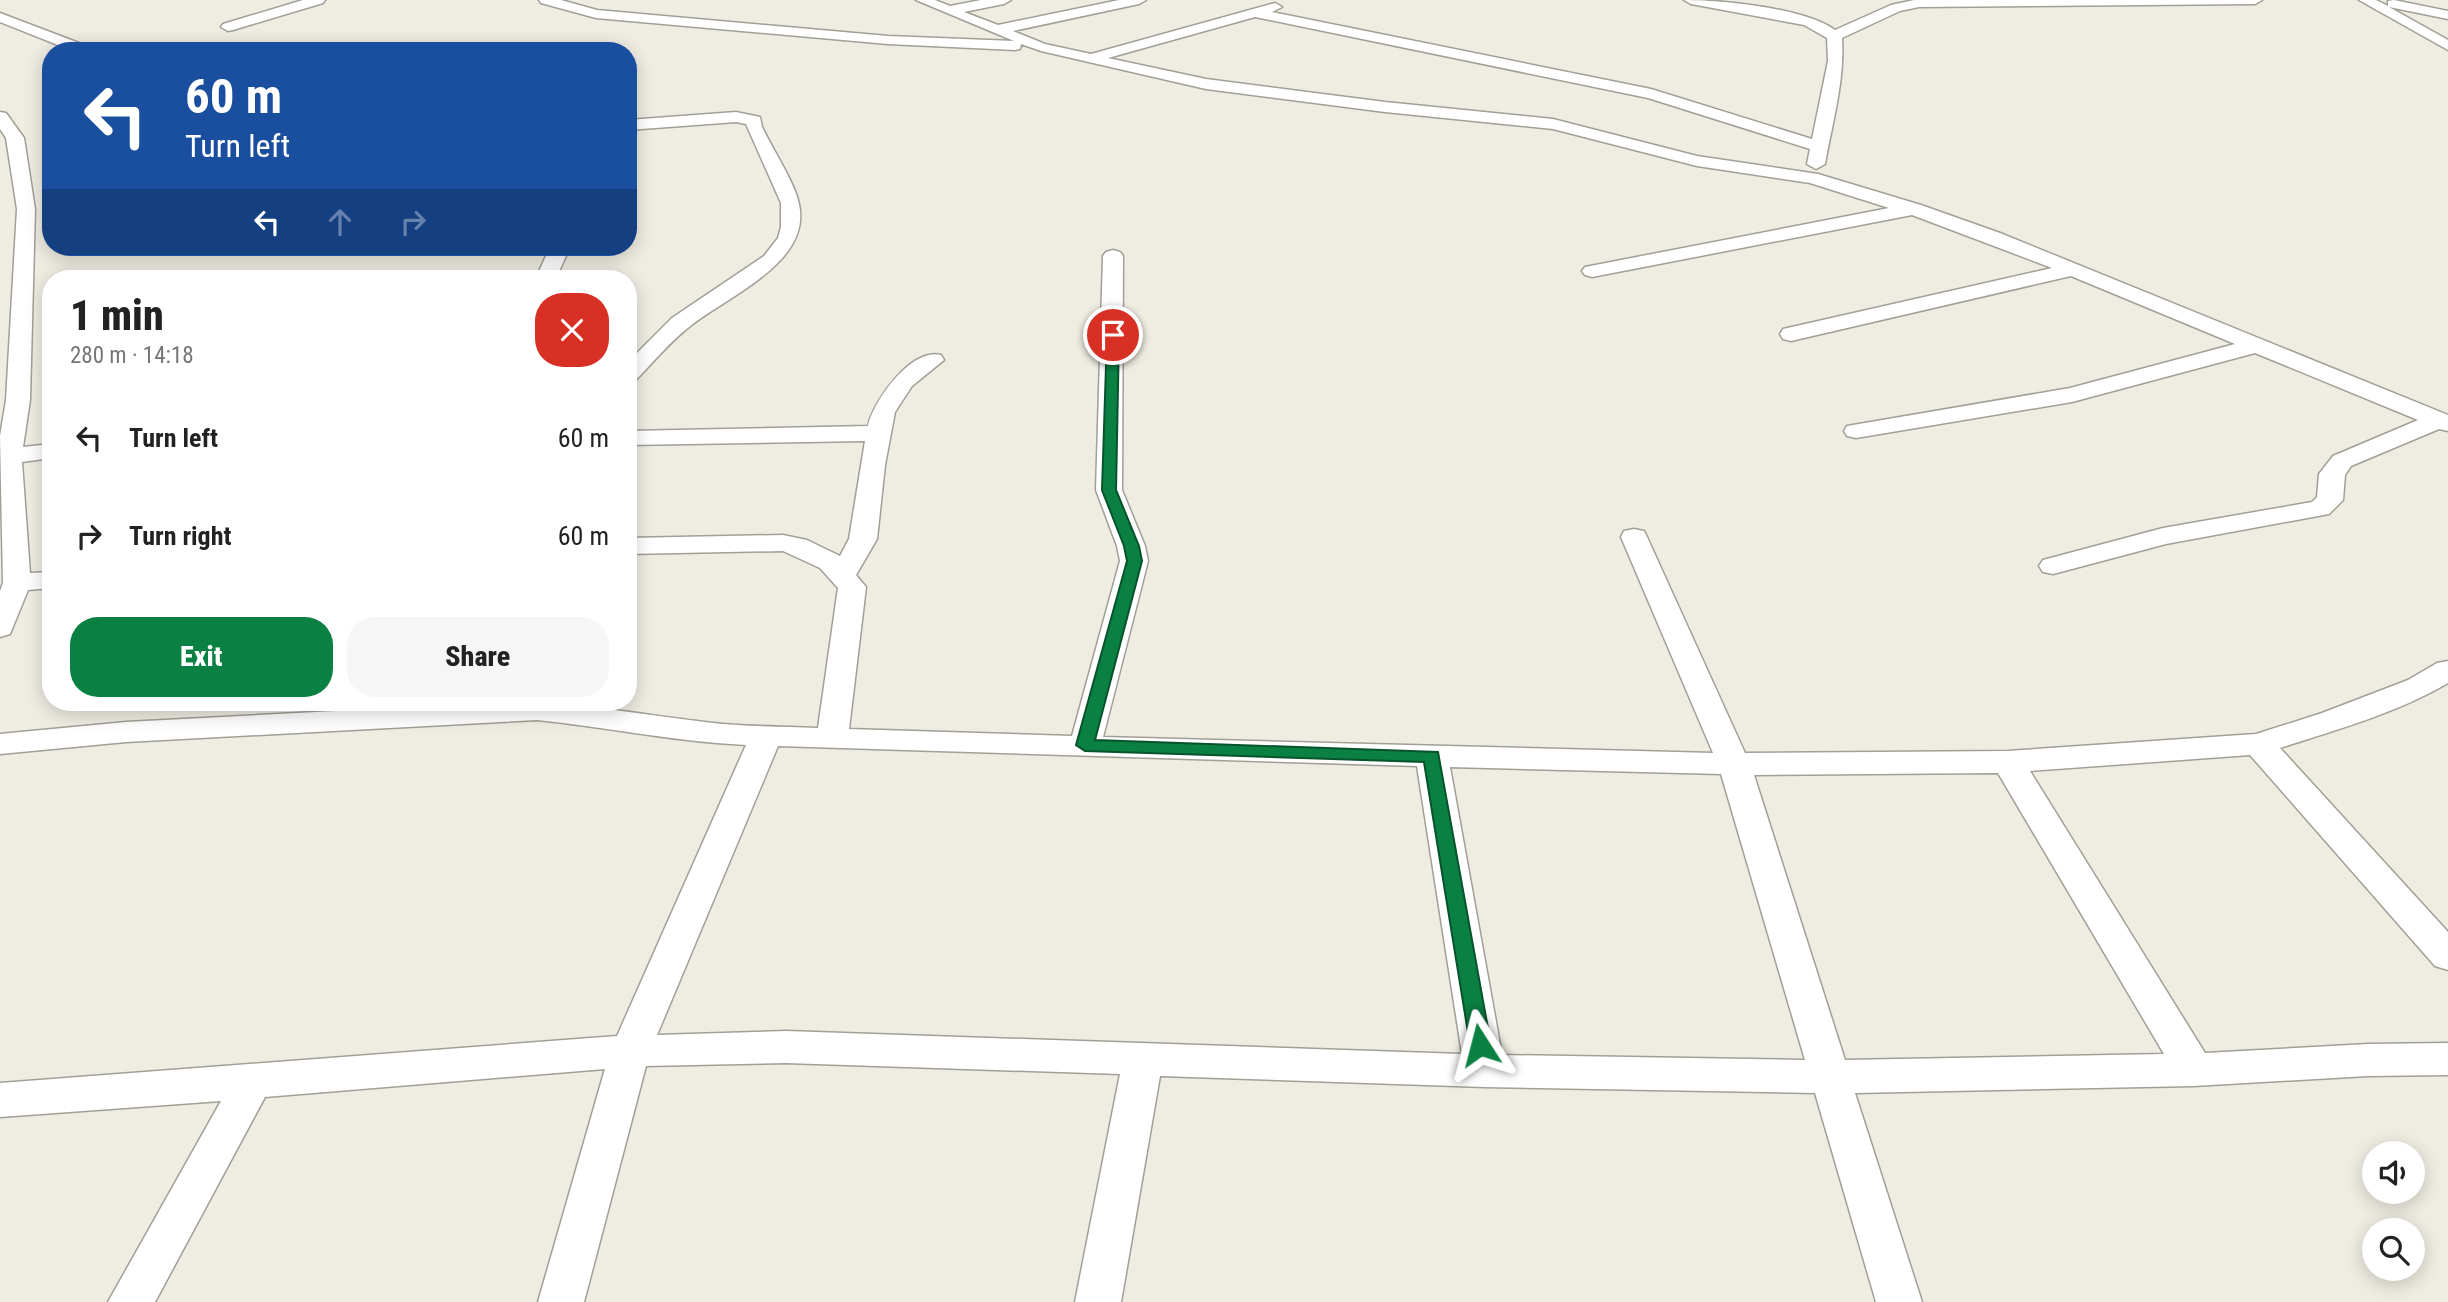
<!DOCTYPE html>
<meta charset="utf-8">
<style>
body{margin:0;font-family:"Roboto Condensed",sans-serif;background:#f6f6f6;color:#222;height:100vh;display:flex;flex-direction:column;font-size:26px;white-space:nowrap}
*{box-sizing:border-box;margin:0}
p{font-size:23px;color:#767676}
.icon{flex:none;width:38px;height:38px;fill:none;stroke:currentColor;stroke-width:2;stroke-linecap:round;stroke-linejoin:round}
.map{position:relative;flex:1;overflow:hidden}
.panel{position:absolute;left:42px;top:270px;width:595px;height:441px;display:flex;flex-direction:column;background:#fff;border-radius:28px;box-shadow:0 4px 18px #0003}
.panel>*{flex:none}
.banner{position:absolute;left:42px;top:42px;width:595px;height:214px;border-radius:28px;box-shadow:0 4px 18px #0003;background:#1a4fa0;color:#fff;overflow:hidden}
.fabs{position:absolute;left:2362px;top:1141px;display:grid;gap:14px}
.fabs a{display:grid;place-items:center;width:63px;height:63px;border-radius:50%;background:#fff;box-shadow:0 4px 18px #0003;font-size:35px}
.pin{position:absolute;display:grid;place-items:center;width:60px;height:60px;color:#fff;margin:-30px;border:4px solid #fff;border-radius:50%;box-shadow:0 2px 7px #0007}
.me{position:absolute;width:77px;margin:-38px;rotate:351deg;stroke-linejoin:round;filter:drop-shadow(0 0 5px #0008)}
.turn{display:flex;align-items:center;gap:24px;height:147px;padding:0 28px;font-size:32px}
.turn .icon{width:91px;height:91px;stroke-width:2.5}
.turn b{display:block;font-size:49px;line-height:60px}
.lanes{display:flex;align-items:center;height:66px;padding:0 28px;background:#0003;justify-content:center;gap:35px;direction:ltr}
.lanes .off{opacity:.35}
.round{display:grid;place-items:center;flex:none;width:74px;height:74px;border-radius:28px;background:#f6f6f6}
.summary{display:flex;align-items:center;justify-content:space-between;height:119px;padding:0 28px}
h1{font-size:42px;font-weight:800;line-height:52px}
.action{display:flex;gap:14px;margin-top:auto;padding:14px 28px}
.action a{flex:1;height:80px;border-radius:28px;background:#0b8043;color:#fff;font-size:28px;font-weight:800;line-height:80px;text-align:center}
.action a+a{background:#f6f6f6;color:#222}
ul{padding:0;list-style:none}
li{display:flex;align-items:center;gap:21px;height:98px;padding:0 28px}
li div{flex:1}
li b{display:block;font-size:26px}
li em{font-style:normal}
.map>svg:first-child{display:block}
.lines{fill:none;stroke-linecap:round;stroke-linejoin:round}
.minor-casing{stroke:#a29f96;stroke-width:3}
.minor{fill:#fff;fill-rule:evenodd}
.route{fill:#0b8043;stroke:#07532c;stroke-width:2}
</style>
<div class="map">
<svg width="2448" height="1302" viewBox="0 0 2448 1302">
<rect width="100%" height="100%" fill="#efece2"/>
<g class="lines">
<defs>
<g id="minor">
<polygon points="303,0 325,0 323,3 233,30 228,31 221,27 223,24"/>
<path d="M539,0H561L597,10L888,36L1014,41L916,0H935L950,6L981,0H1011L1004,4L964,12L998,25L1119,0H1146L1139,4L1013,31L1045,44L1091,54L1275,3L1282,7L1272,12L1651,89L1812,139L1828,61L1827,38L1804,25L1691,4L1684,0C1722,0 1805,8 1835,30L1891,5L1914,0H2262L2255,4L1919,7L1900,11L1842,38C1845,80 1832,124 1825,164L1816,169L1807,164L1810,149L1648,98L1255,17L1108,58L1206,79L1385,102L1553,119L1697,156L1818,174L1921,205L2000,233L2448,415V431L2439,429L2351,466L2345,475L2343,500L2329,514L2166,544L2053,574L2043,572L2039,566L2043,560L2163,528L2312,502L2317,497L2319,474L2333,456L2418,420L2255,353L2072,402L1856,438L1847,436L1844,431L1847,426L2070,388L2235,344L2071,276L1791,341L1783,339L1780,334L1783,329L2052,268L1912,215L1592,277L1585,275L1582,271L1585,267L1889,208L1810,183L1697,166L1553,129L1385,112L1206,89L1041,51L1021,44L1020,49L1015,50L888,44L596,18L541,3Z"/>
<polygon points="2359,0 2376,0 2388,6 2388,1 2394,0 2448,11 2448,19 2389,7 2448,40 2448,50"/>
<polygon points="0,13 92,48 94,51 73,51 0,22"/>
<polygon points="0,112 6,113 24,138 35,209 30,400 23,447 51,444 51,458 22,462 30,573 51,572 51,588 28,590 10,634 0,637 0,591 3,583 0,436 6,400 17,209 6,138 0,129"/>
<path d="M736,112L760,117L762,127C772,148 795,183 799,204C812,263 727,296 689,327C670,342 653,362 636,380L628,382V362L672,318L764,256L778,238L781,227V203L746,124L736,122L628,130V120Z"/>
<polygon points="550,247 570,247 556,278 536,278"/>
<path d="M1113,250L1120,252L1123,256L1122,490L1145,546L1148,561L1103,737L1713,753L1621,537L1624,531L1634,529L1644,531L1647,537L1745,753L2008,751L2256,734L2322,713L2408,680L2437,663L2448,661V683C2397,713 2336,730 2280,748L2448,932V970L2435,966L2250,755L2030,771L2205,1053L2368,1044L2448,1043V1075L2368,1076L2194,1086L1855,1093L1922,1302H1876L1815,1093L1485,1087L1160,1076L1121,1302H1075L1120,1074L786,1063L646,1066L584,1302H538L605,1069L265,1097L155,1302H108L221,1101L0,1117V1083L617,1036L746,745C676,742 607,727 537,720L126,742L0,754V734L126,722L507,702C574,702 638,714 705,722C742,727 780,726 818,728L838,588L820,568L783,551L628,554V538L783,535L807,540L840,556L849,539L865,441L628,445V431L868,426C874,400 911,348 941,355L944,360L912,386L895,412L885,465L877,539L856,575L866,587L849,729L1072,736L1120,561L1117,546L1096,490L1103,256L1106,252ZM778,746L1417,766L1462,1054L786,1031L657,1035ZM1450,767L1721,774L1805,1060L1502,1055ZM1998,773L2164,1054L1845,1060L1754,775Z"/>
</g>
</defs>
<use href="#minor" class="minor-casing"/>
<use href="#minor" class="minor"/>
</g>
<polygon class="route" points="1113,332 1119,335 1116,490 1139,546 1142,561 1095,740 1438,752 1491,1045 1488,1051 1480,1053 1473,1051 1470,1045 1424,762 1085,751 1076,745 1127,561 1124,546 1102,490 1107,335"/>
</svg>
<div class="fabs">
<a><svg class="icon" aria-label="sound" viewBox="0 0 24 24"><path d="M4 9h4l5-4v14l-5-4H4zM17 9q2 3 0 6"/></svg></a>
<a><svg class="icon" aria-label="search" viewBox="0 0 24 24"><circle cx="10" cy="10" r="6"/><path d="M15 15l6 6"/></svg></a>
</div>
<div class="pin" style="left:1113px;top:335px;background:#d93025"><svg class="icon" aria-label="arrive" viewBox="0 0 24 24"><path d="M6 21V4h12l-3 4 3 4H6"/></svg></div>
<svg class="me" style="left:1480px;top:1045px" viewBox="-20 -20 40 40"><path d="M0-17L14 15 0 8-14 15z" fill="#0b8043" stroke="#fff" stroke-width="4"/></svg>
<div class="banner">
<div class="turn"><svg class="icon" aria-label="left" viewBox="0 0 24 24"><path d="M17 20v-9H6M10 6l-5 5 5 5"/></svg><div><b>60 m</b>Turn left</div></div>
<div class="lanes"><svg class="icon" aria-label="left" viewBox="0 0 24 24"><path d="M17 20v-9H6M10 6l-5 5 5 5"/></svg><svg class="icon off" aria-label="ahead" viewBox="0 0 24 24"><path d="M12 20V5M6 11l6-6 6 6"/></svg><svg class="icon off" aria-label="right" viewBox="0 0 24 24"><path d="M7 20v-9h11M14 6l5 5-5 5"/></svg></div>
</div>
<section class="panel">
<div class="summary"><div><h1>1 min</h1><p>280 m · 14:18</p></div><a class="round" style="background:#d93025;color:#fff"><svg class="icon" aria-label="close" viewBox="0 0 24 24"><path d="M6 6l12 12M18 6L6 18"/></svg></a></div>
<ul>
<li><svg class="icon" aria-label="left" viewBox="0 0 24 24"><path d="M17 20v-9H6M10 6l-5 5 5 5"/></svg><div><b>Turn left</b></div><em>60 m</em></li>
<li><svg class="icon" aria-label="right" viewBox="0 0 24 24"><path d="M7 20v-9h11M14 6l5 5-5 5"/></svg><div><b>Turn right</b></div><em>60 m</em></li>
</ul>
<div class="action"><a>Exit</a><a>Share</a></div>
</section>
</div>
